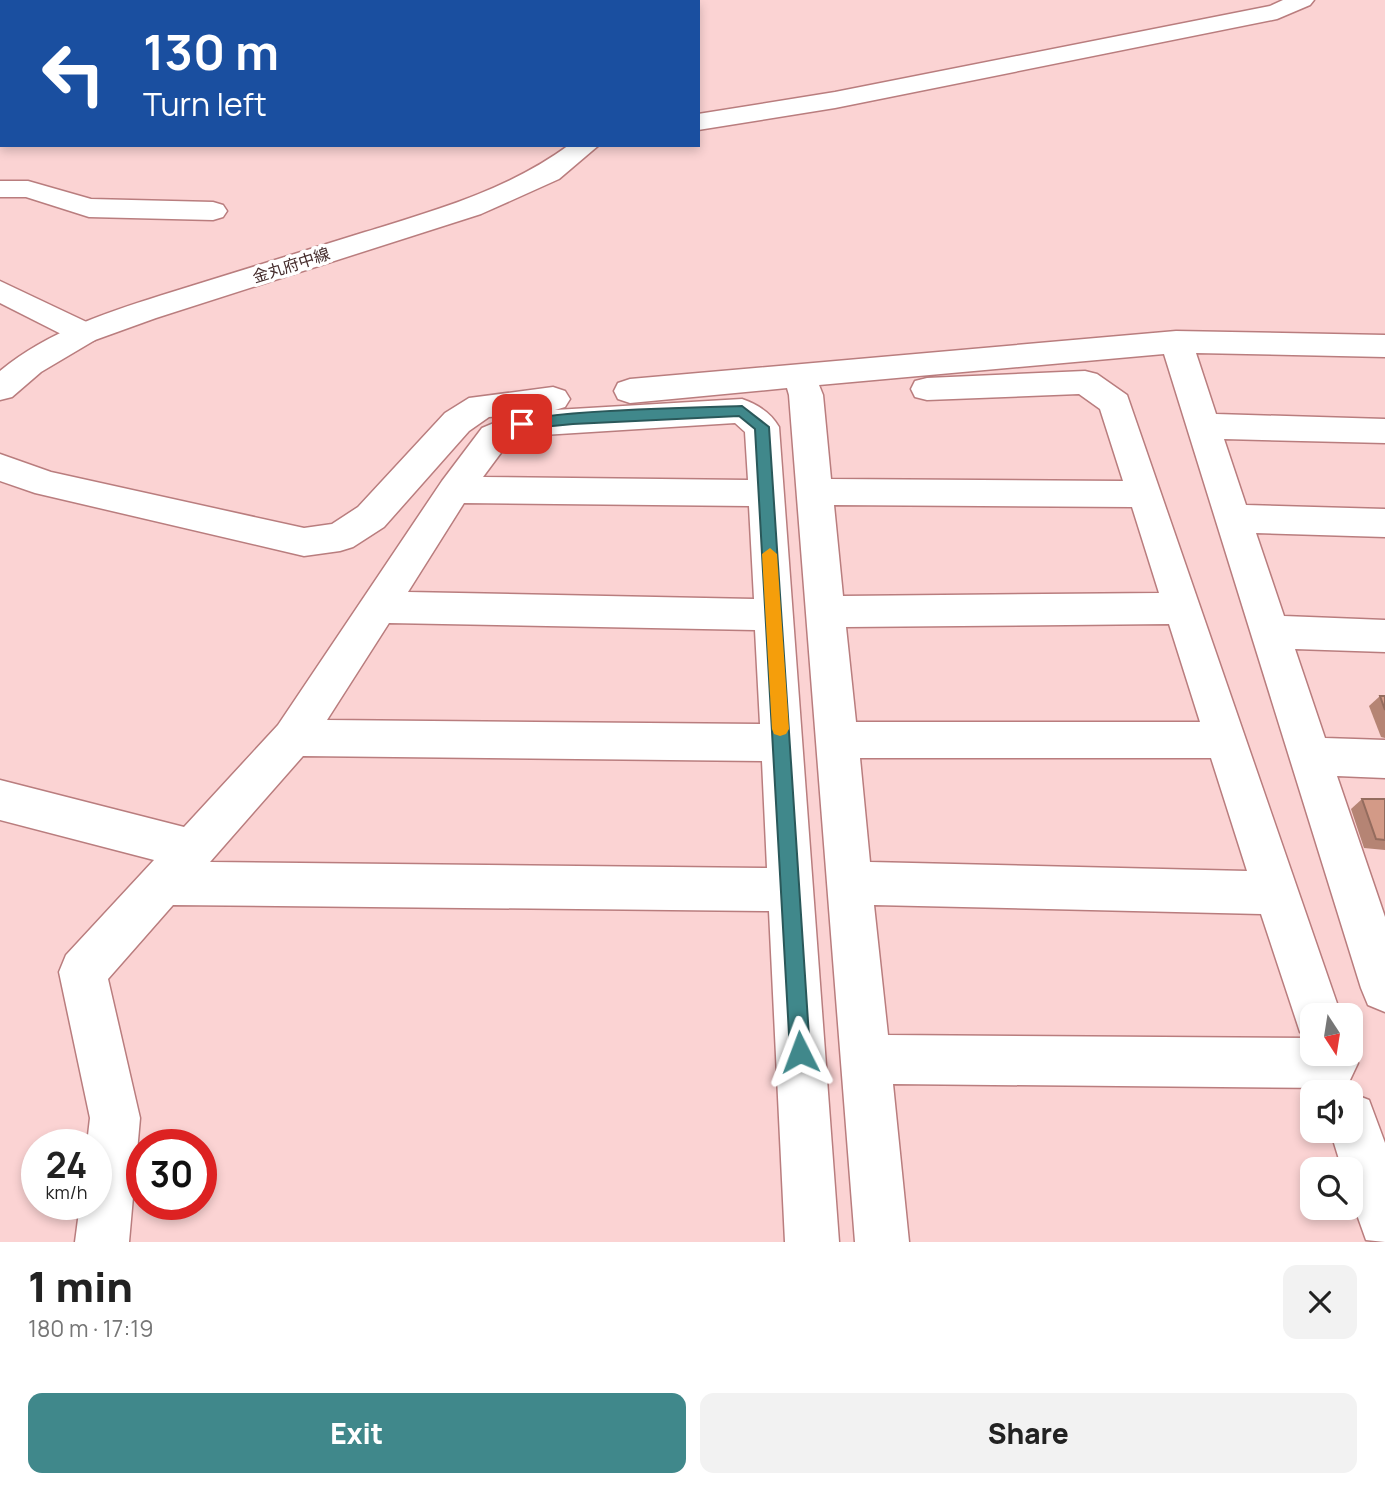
<!DOCTYPE html>
<meta charset="utf-8">
<style>
body{margin:0;font-family:Manrope,"Noto Sans JP",sans-serif;background:#f2f2f2;color:#222;height:100vh;display:flex;flex-direction:column;font-size:26px;white-space:nowrap}
*{box-sizing:border-box;margin:0}
p{font-size:23px;color:#767676}
.icon{flex:none;width:38px;height:38px;fill:none;stroke:currentColor;stroke-width:2;stroke-linecap:round;stroke-linejoin:round}
.map{position:relative;height:1242px;overflow:hidden}
.panel{display:flex;flex-direction:column;background:#fff;flex:1}
.panel>*{flex:none}
.guide{position:absolute;left:0px;top:0px;width:700px;height:147px;box-shadow:0 4px 10px #0003;background:#1a4fa0;color:#fff;overflow:hidden}
.needle{width:46px;rotate:168deg}
.controls{position:absolute;left:1300px;top:1003px;display:grid;gap:14px}
.controls a{display:grid;place-items:center;width:63px;height:63px;border-radius:14px;background:#fff;box-shadow:0 4px 10px #0003;font-size:35px}
.speed{position:absolute;left:21px;top:1129px;display:flex;gap:14px;font-size:35px;font-weight:700;text-align:center}
.speed>*{display:grid;place-content:center;width:91px;height:91px;border-radius:50%;background:#fff;box-shadow:0 4px 10px #0003;line-height:1}
.speed small{font-size:18px;font-weight:400}
.speed .limit{border:10px solid #d22;background:#fff;color:#111}
.pin{position:absolute;display:grid;place-items:center;width:60px;height:60px;color:#fff;margin:-30px;border-radius:14px;box-shadow:0 4px 10px #0006}
.me{position:absolute;width:77px;margin:-38px;rotate:357deg;stroke-linejoin:round;filter:drop-shadow(0 0 5px #0008)}
.turn{display:flex;align-items:center;gap:24px;height:147px;padding:0 28px;font-size:32px}
.turn .icon{width:91px;height:91px;stroke-width:2.5}
.turn b{display:block;font-size:49px;line-height:60px}
.round{display:grid;place-items:center;flex:none;width:74px;height:74px;border-radius:14px;background:#f2f2f2}
.overview{display:flex;align-items:center;justify-content:space-between;height:119px;padding:0 28px}
h1{font-size:42px;font-weight:800;line-height:52px}
.action{display:flex;gap:14px;margin-top:auto;padding:14px 28px}
.action a{flex:1;height:80px;border-radius:14px;background:#40888b;color:#fff;font-size:28px;font-weight:800;line-height:80px;text-align:center}
.action a+a{background:#f2f2f2;color:#222}
.map>svg:first-child{display:block}
.lines{fill:none;stroke-linecap:round;stroke-linejoin:round}
.minor-casing{stroke:#b97d7e;stroke-width:3}
.major-casing{stroke:#b97d7e;stroke-width:3}
.minor{fill:#fff;fill-rule:evenodd}
.major{fill:#fff;fill-rule:evenodd}
.wall{fill:#b58474}
.building{fill:#d39a87;stroke:#946c5e;stroke-width:2}
.route{fill:#40888b;stroke:#2a585a;stroke-width:2}
.slow{fill:#f59e0b}
.labels{text-anchor:middle;dominant-baseline:central;stroke-width:7;stroke-linejoin:round;paint-order:stroke}
.far-street-label{font-size:16px;fill:#442b2b;stroke:#fff}
</style>
<div class="map">
<svg width="1385" height="1242" viewBox="0 0 1385 1242">
<rect width="100%" height="100%" fill="#fbd3d3"/>
<g class="lines">
<defs>
<g id="minor">
<polygon points="90,0 132,0 134,2 92,2"/>
<polygon points="1283,0 1314,0 1310,5 1277,19 835,108 698,130 698,114 835,92 1270,6"/>
<rect x="0" y="115" width="2" height="16"/>
<polygon points="0,181 28,181 91,199 213,202 223,205 227,211 223,217 213,220 89,217 26,197 0,197"/>
<polygon points="0,281 95,326 100,333 95,340 84,344 73,340 0,303"/>
<path d="M1176,331L1385,335V357L1196,353L1216,414L1385,419V443L1224,439L1246,505L1385,509V537L1256,533L1284,616L1385,620V652L1295,649L1325,738L1385,740V778L1337,776L1385,917V1012L1368,1005L1361,988L1164,354L819,385L823,395L831,479L1123,481L1100,409L1079,394L927,400L915,397L911,389L915,381L927,378L1085,371L1097,374L1127,395L1341,1015H1312V1037L1300,1032L1261,914L874,905L888,1035L1312,1038V1054H1351V1047L1358,1063L1350,1080L1333,1088L893,1084L909,1242H855L789,395L787,388L630,403L618,399L614,391L618,383L630,379ZM834,505L1132,507L1159,593L843,596ZM1169,624L1200,722H856L846,627ZM860,758H1211L1247,871L870,862Z"/>
<path d="M553,387L565,391L570,399L565,407L555,410L742,399C757,404 771,413 779,427L839,1242H785L769,911L173,905L108,979L140,1118L129,1242H75L80,1204H96V1144H87L90,1118L59,972L66,955L154,860L0,820V780L184,827L278,725L442,481L482,428L513,415L489,417L469,431L384,527L353,547L340,551L304,556L35,493L0,481V454L51,472L304,528L332,524L358,507L445,413L469,398ZM735,423L745,432L748,480L483,477L506,446L527,436ZM464,503L749,506L754,599L408,592ZM389,623L755,630L760,724L327,720ZM303,756L762,761L767,868L210,862Z"/>
<polygon points="1351,1093 1369,1100 1385,1143 1385,1242 1366,1240 1351,1198 1351,1169 1342,1169 1330,1130 1351,1130"/>
</g>
<g id="major">
<rect x="617" y="0" width="24" height="2"/>
<path d="M569,145H599L559,179L481,214L156,318L95,340L41,372L12,397L0,400V371C50,330 111,311 172,292C236,272 301,252 365,232C436,210 508,190 569,145Z"/>
</g>
</defs>
<use href="#minor" class="minor-casing"/>
<use href="#major" class="major-casing"/>
<use href="#minor" class="minor"/>
<use href="#major" class="major"/>
</g>
<g class="wall">
<polygon points="1380,696 1385,696 1385,738 1381,737 1369,706"/>
<polygon points="1362,799 1385,799 1385,850 1364,848 1351,809"/>
</g>
<g class="building">
<polygon points="1380,696 1385,696 1385,710"/>
<polygon points="1362,799 1385,799 1385,840 1376,839"/>
</g>
<path class="route" d="M742,406L769,427L810,1052L807,1060L800,1063L793,1060L790,1052L755,429L739,416L573,424L522,429L515,424C527,410 712,407 742,406Z"/>
<polygon class="slow" points="770,548 777,554 789,729 786,734 780,736 774,734 772,729 762,554"/>
<g class="labels">
<g class="far-street-label">
<text transform="translate(291 265) rotate(-18)">金丸府中線</text>
</g>
</g>
</svg>
<div class="controls">
<a><svg class="needle" viewBox="-14 -14 28 28"><path d="M0-13l5 13h-10z" fill="#e53935"/><path d="M0 13l5-13h-10z" fill="#767676"/></svg></a>
<a><svg class="icon" aria-label="sound" viewBox="0 0 24 24"><path d="M4 9h4l5-4v14l-5-4H4zM17 9q2 3 0 6"/></svg></a>
<a><svg class="icon" aria-label="search" viewBox="0 0 24 24"><circle cx="10" cy="10" r="6"/><path d="M15 15l6 6"/></svg></a>
</div>
<div class="speed"><div>24<small>km/h</small></div><div class="limit">30</div></div>
<div class="pin" style="left:522px;top:424px;background:#d93025"><svg class="icon" aria-label="arrive" viewBox="0 0 24 24"><path d="M6 21V4h12l-3 4 3 4H6"/></svg></div>
<svg class="me" style="left:800px;top:1052px" viewBox="-20 -20 40 40"><path d="M0-17L14 15 0 8-14 15z" fill="#40888b" stroke="#fff" stroke-width="4"/></svg>
<div class="guide">
<div class="turn"><svg class="icon" aria-label="left" viewBox="0 0 24 24"><path d="M17 20v-9H6M10 6l-5 5 5 5"/></svg><div><b>130 m</b>Turn left</div></div>
</div>
</div>
<section class="panel">
<div class="overview"><div><h1>1 min</h1><p>180 m · 17:19</p></div><a class="round"><svg class="icon" aria-label="close" viewBox="0 0 24 24"><path d="M6 6l12 12M18 6L6 18"/></svg></a></div>
<div class="action"><a>Exit</a><a>Share</a></div>
</section>
